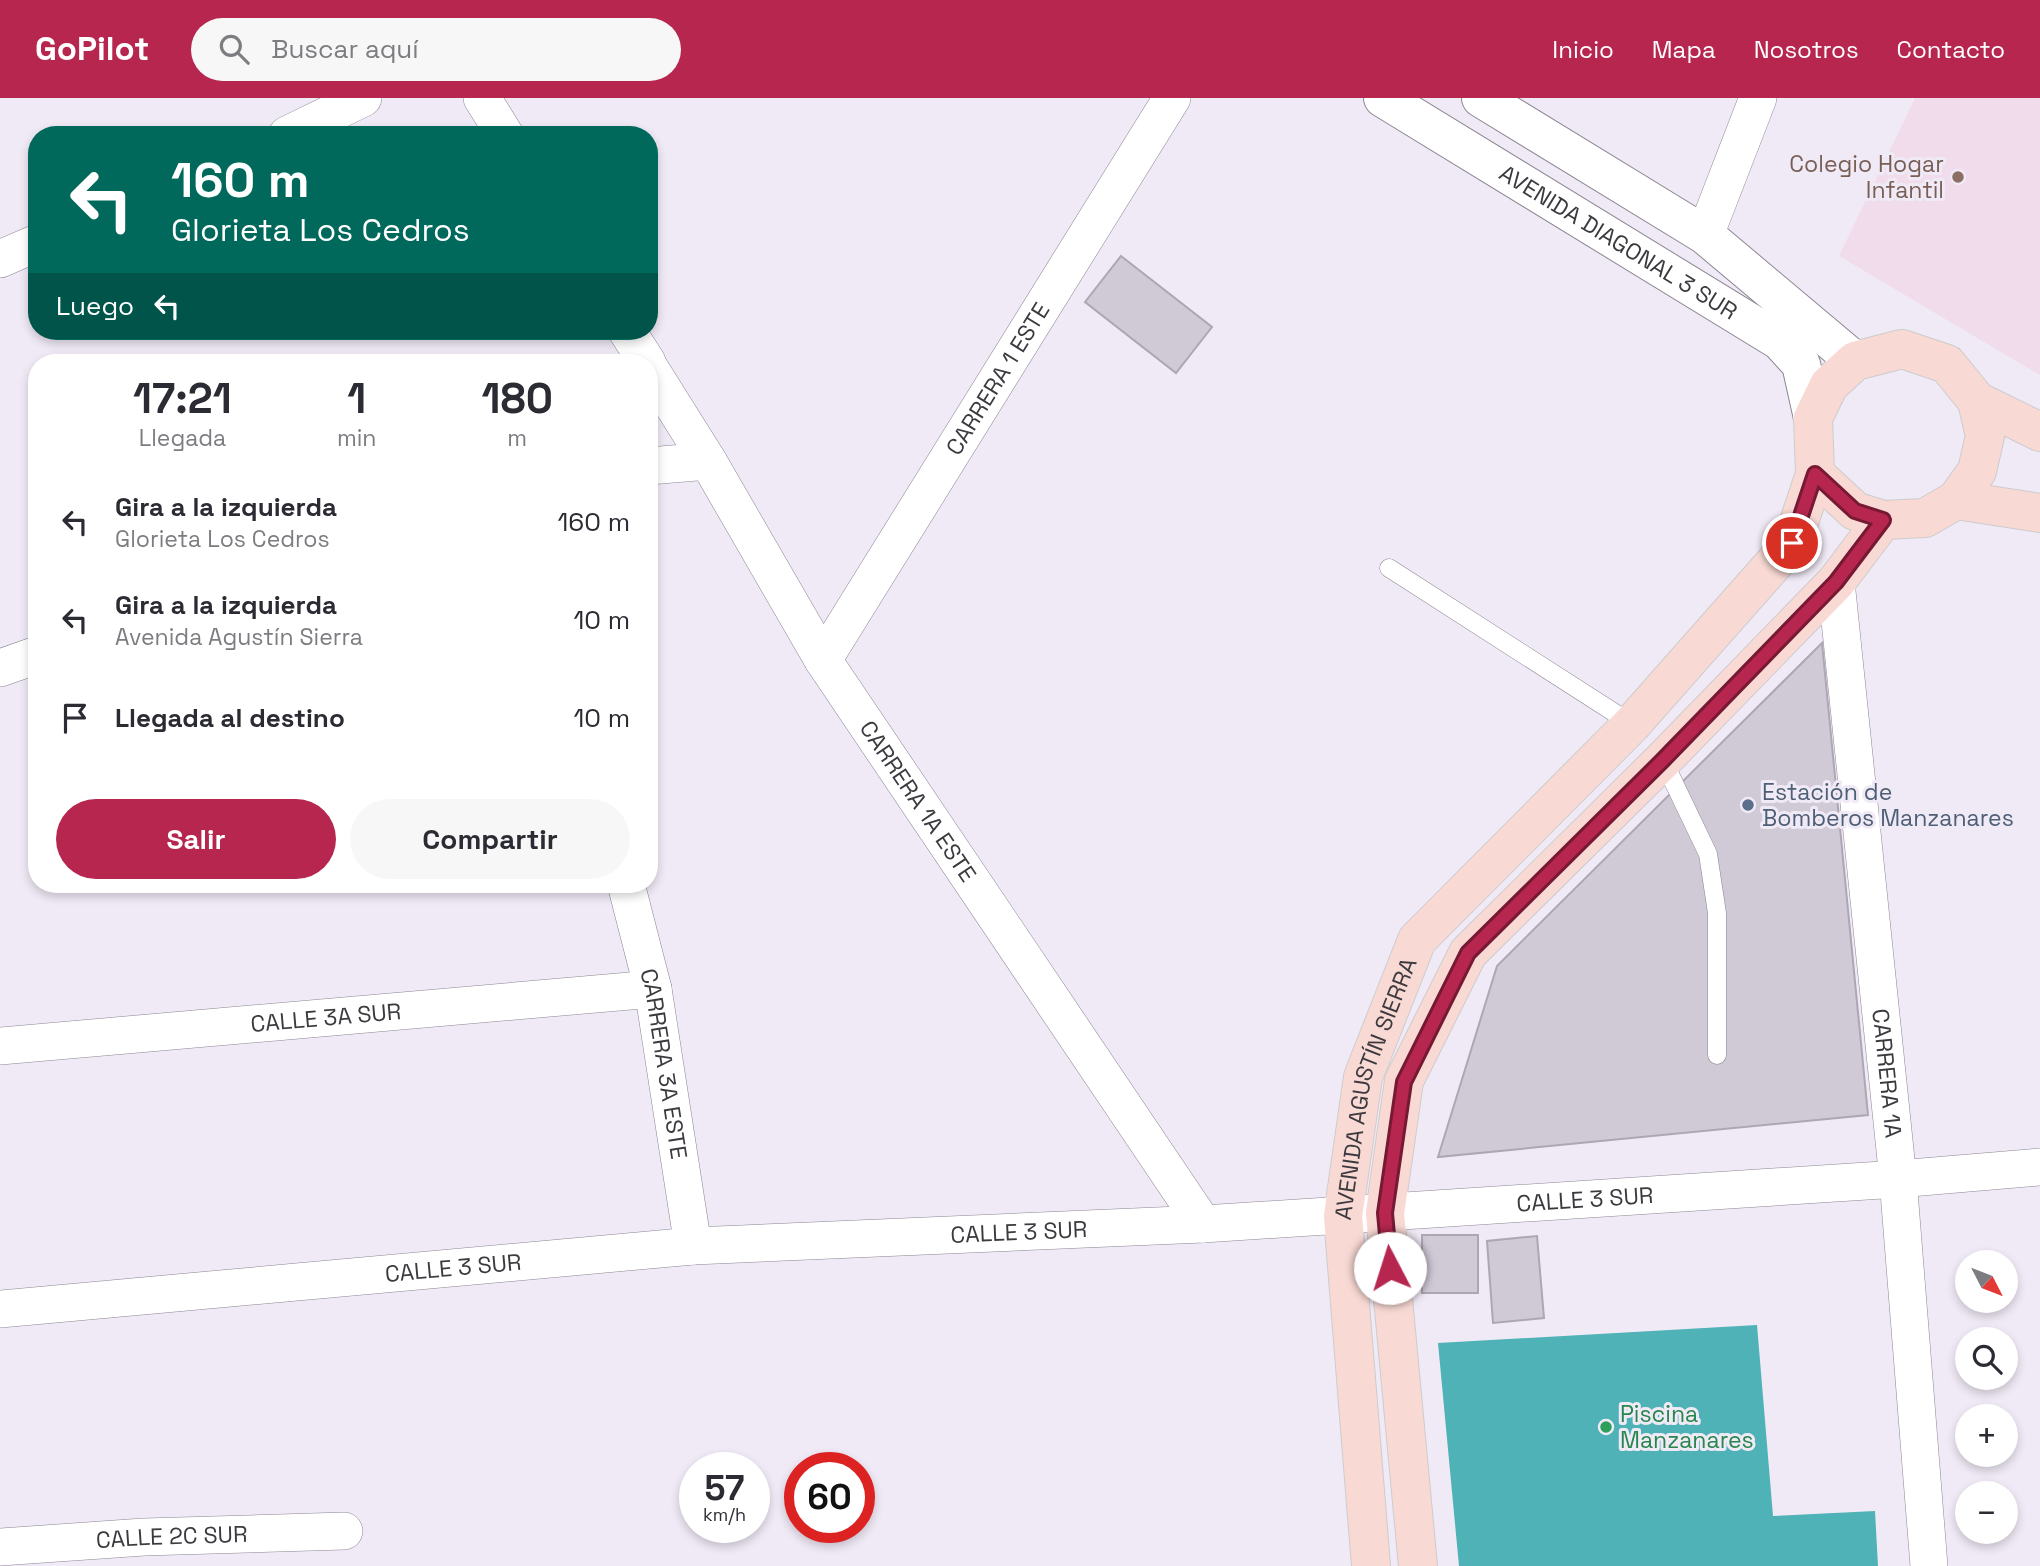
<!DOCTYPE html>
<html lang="es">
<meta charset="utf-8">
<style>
body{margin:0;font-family:"Space Grotesk",sans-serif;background:#f7f7f7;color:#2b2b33;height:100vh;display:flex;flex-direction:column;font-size:26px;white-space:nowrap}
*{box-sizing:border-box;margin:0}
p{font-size:23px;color:#7c7c81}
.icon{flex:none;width:38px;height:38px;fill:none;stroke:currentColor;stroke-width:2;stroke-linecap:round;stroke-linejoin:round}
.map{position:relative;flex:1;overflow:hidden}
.sheet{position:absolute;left:28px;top:256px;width:630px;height:539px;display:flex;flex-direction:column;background:#fff;border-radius:28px;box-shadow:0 4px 10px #0003}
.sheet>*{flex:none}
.guide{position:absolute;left:28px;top:28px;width:630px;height:214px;border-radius:28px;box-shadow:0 4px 10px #0003;background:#00695c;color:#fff;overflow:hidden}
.needle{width:46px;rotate:132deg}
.tools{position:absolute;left:1955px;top:1152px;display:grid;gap:14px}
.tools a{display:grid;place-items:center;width:63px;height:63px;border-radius:50%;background:#fff;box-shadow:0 4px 10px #0003;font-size:35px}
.speed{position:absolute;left:679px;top:1354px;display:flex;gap:14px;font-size:35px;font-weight:700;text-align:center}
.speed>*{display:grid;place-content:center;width:91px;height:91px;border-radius:50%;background:#fff;box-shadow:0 4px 10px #0003;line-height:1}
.speed small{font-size:18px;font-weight:400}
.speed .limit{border:10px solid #d22;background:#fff;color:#111}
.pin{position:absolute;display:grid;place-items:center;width:60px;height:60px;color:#fff;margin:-30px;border:4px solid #fff;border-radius:50%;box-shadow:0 2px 7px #0007}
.me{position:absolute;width:77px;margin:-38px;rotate:355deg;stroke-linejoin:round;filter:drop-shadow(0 0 5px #0008)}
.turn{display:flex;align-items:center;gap:24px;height:147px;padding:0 28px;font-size:32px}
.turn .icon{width:91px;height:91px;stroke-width:2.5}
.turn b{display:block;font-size:49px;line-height:60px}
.then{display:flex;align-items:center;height:66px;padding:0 28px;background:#0003;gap:14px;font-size:26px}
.eta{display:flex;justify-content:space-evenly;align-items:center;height:119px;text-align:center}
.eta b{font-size:42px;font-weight:700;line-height:49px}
.cta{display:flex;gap:14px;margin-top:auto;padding:14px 28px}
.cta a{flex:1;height:80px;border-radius:42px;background:#b6264f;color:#fff;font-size:28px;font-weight:700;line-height:80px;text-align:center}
.cta a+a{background:#f7f7f7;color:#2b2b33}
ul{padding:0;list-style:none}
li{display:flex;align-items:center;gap:21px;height:98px;padding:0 28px}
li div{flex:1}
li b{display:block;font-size:26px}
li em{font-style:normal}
header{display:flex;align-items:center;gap:42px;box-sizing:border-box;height:98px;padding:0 35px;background:#b6264f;color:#fff}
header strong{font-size:33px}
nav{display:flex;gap:38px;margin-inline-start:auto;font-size:24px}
.search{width:490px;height:63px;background:#f7f7f7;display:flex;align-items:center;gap:18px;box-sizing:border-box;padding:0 24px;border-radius:38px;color:#7c7c81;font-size:26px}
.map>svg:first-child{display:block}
.education{fill:#f0dceb}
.water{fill:#4eb2b6}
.building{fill:#d0c9d6;stroke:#ada7b3;stroke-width:2}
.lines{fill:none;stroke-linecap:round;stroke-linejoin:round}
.lane-casing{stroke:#8c8692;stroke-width:19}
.street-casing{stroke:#8c8692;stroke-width:38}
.secondary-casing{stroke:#8c8692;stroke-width:40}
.primary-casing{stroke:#cccccd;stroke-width:40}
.lane{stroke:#fff;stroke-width:18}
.street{stroke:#fff;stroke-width:37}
.secondary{stroke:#fff;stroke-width:38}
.primary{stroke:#f9d9d4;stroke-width:38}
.route-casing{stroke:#761933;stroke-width:18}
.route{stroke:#b6264f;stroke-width:12}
.education-dot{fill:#8d6e63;stroke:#f0eaf6;stroke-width:2.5}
.service-dot{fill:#5c6f8a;stroke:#f0eaf6;stroke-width:2.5}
.leisure-dot{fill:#2e9e5b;stroke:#f0eaf6;stroke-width:2.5}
.labels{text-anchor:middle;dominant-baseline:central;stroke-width:6;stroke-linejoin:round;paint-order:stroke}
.education-label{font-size:23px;fill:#785e54;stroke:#f0eaf6;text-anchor:end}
.street-label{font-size:23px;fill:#3c3a3f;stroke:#f0eaf6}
.service-label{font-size:23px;fill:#4e5e75;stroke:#f0eaf6;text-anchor:start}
.leisure-label{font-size:23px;fill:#27864d;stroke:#f0eaf6;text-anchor:start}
</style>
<header>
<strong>GoPilot</strong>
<div class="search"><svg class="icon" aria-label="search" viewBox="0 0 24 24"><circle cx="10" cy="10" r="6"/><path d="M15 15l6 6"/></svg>Buscar aquí</div>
<nav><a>Inicio</a><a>Mapa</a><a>Nosotros</a><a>Contacto</a></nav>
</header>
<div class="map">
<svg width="2040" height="1468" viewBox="0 0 2040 1468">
<rect width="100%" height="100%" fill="#f0eaf6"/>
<polygon class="education" points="1915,0 2040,0 2040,277 1839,158"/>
<polygon class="water" points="1757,1227 1773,1418 1875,1413 1878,1468 1459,1468 1438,1245"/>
<g class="building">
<polygon points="1121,158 1212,229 1176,275 1085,204"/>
<polygon points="1822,545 1868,1017 1438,1059 1497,868"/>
<rect x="1422" y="1137" width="56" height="58"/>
<polygon points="1537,1138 1544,1220 1493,1225 1487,1143"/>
</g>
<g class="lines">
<defs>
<g id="lane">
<polyline points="1389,470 1632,626"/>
<polyline points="1663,662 1708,756 1717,815 1717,957"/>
</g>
<g id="street">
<polyline points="482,0 505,37"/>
<polyline points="287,37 363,0"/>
<polyline points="1705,137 1758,0"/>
<polyline points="0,161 37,145"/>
<polyline points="627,233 647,264"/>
<path id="s1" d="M649,269L708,363L823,562L1203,1126"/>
<polyline points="649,368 708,363"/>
<path id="s2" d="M1836,484L1898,1081L1929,1468"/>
<path id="s3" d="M823,562L1172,0"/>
<polyline points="0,570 37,557"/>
<path id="s4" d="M626,786L653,891L693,1148"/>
<path id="s5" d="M0,948L653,891"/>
<path id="s6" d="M0,1211L693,1148L1203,1126L1898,1081L2040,1069"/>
<path id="s7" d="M0,1449L144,1439L344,1433"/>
</g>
<g id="secondary">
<path id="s8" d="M1383,0L1780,243L1801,266L1813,320"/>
<polyline points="1481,0 1705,137 1855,263"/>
</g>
<g id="primary">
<polygon points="1902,251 1947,266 1977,303 1985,338 1977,373 1956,402 1925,420 1883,422 1855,413 1815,376 1813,320 1829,287 1855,263"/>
<polyline points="1977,303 2040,334"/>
<polyline points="1956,402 2040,415"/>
<path id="s9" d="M1371,1468L1343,1118L1363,979L1417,842L1632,626L1792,445L1815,376"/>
<polyline points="1418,1468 1385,1115 1404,983 1468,855 1663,662 1836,484 1883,422"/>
</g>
</defs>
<use href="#lane" class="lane-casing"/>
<use href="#street" class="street-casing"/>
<use href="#secondary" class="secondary-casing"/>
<use href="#primary" class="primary-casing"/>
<use href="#lane" class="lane"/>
<use href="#street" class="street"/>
<use href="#secondary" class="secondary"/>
<use href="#primary" class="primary"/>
</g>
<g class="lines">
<defs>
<polyline id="route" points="1390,1170 1385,1115 1404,984 1468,855 1663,662 1836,484 1883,422 1855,413 1815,376 1792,445"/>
</defs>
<use href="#route" class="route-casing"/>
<use href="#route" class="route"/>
</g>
<circle class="education-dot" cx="1958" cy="79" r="7"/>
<circle class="service-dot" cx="1748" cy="707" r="7"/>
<circle class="leisure-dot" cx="1606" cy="1329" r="7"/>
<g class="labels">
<g class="education-label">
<text x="1944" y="66">Colegio Hogar<tspan x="1944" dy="26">Infantil</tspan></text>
</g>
<g class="street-label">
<text stroke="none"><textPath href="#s8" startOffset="276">AVENIDA DIAGONAL 3 SUR</textPath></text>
<text stroke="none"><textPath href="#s3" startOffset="331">CARRERA 1 ESTE</textPath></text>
<text stroke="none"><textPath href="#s1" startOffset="511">CARRERA 1A ESTE</textPath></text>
<text stroke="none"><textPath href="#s5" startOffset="327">CALLE 3A SUR</textPath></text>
<text stroke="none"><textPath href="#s4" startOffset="184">CARRERA 3A ESTE</textPath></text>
<text stroke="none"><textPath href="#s2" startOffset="494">CARRERA 1A</textPath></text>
<text stroke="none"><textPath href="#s9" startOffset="483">AVENIDA AGUSTÍN SIERRA</textPath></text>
<text stroke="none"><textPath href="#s6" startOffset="1589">CALLE 3 SUR</textPath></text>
<text stroke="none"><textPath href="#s6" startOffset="1022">CALLE 3 SUR</textPath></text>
<text stroke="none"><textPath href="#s6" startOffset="455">CALLE 3 SUR</textPath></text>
<text stroke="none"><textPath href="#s7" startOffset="172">CALLE 2C SUR</textPath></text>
</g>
<g class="service-label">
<text x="1762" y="694">Estación de<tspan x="1762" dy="26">Bomberos Manzanares</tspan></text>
</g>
<g class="leisure-label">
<text x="1620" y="1316">Piscina<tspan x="1620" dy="26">Manzanares</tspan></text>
</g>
</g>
</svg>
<div class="tools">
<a><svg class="needle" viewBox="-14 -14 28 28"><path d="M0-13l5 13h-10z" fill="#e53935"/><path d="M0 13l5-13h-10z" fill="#7c7c81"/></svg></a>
<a><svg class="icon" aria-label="search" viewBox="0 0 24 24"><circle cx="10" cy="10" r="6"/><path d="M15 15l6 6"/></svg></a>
<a>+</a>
<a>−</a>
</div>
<div class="speed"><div>57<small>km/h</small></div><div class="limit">60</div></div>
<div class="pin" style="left:1792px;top:445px;background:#d93025"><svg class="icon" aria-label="arrive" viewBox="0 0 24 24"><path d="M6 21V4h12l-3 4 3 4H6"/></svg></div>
<svg class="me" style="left:1390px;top:1170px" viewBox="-20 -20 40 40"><circle r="19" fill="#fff"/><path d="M0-13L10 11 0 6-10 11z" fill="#b6264f"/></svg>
<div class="guide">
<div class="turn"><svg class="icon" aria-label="left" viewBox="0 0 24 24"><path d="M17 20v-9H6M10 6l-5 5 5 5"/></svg><div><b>160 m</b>Glorieta Los Cedros</div></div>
<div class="then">Luego<svg class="icon" aria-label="left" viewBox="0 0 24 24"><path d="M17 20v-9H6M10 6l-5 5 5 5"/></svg></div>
</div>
<section class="sheet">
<div class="eta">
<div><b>17:21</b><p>Llegada</p></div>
<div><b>1</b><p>min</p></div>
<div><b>180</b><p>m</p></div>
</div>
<ul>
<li><svg class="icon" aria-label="left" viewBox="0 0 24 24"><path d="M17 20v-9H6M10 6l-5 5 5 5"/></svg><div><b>Gira a la izquierda</b><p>Glorieta Los Cedros</p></div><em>160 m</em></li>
<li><svg class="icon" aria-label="left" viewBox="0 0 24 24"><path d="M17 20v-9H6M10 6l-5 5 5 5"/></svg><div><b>Gira a la izquierda</b><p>Avenida Agustín Sierra</p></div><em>10 m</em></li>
<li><svg class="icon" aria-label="arrive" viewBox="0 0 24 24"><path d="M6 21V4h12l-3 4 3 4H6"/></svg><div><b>Llegada al destino</b></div><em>10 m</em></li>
</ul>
<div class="cta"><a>Salir</a><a>Compartir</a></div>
</section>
</div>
